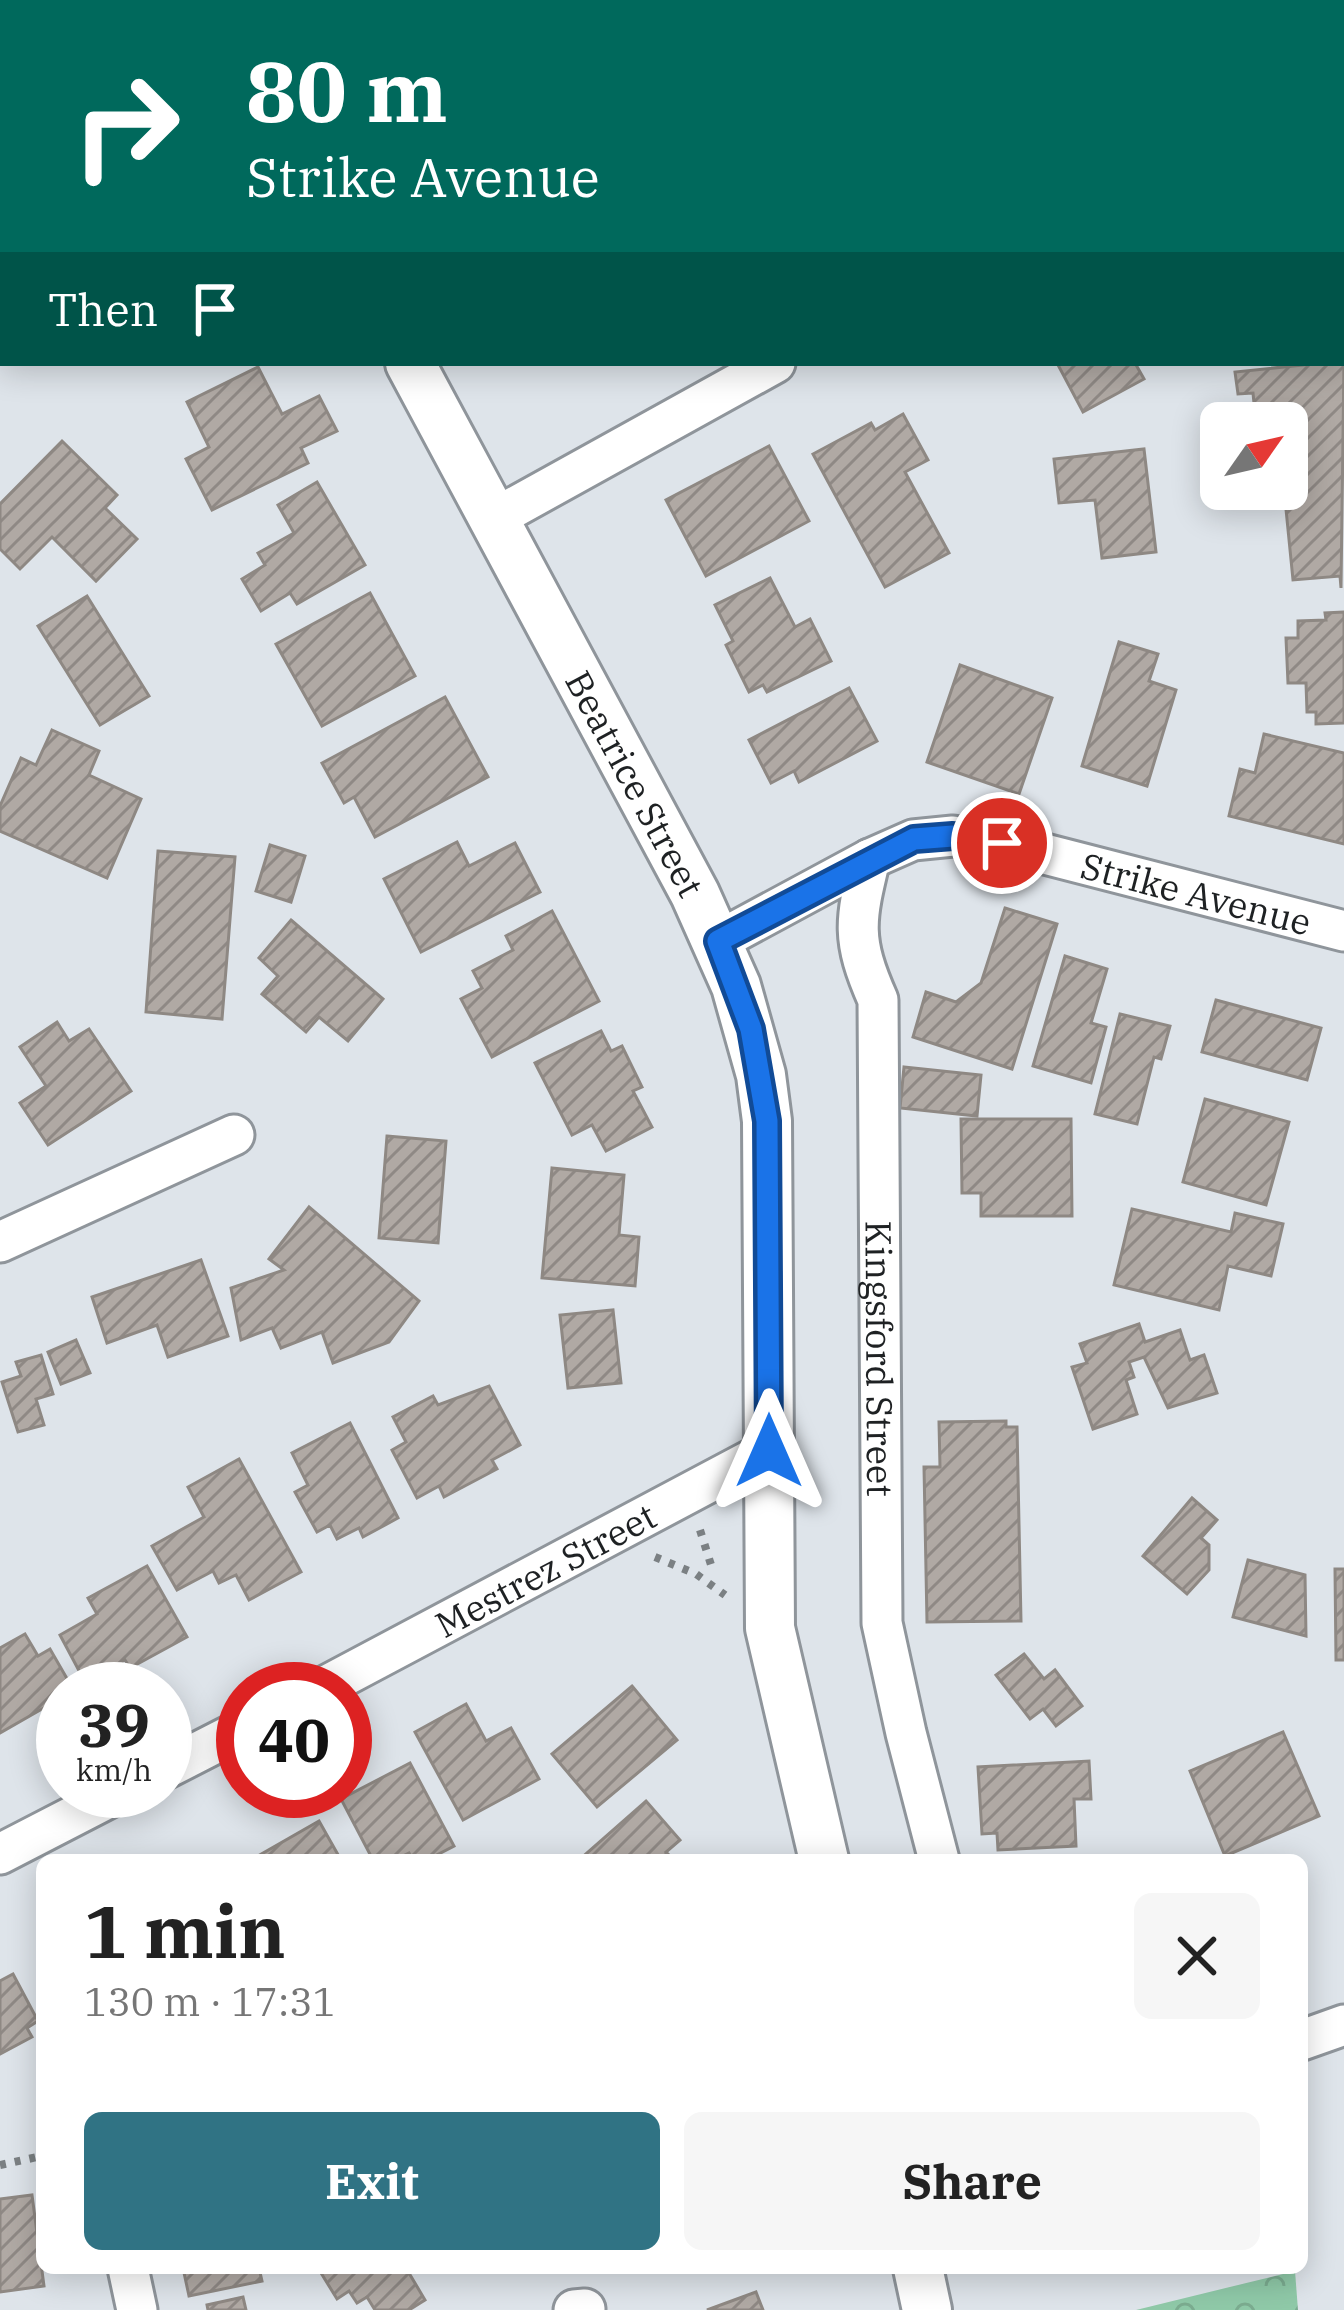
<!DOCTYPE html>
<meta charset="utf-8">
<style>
body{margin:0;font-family:"IBM Plex Serif",serif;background:#f6f6f6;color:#222;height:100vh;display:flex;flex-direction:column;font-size:45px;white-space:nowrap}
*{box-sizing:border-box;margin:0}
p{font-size:39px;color:#767676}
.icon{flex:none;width:66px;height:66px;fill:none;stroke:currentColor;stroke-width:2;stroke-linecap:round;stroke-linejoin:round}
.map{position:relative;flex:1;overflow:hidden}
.sheet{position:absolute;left:36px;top:1854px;width:1272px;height:420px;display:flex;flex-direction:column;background:#fff;border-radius:18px;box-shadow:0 6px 30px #0003}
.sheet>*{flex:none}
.hud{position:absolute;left:0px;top:0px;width:1344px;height:366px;box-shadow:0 6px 30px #0003;background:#00695c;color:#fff;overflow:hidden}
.needle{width:78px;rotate:56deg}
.controls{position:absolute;left:1200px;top:402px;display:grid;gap:24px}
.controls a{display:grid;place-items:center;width:108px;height:108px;border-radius:18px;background:#fff;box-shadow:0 6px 30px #0003;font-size:60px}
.speed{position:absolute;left:36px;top:1662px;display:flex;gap:24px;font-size:60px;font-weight:700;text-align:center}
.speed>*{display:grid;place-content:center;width:156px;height:156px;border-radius:50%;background:#fff;box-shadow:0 6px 30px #0003;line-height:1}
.speed small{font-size:30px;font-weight:400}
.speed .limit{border:18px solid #d22;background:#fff;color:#111}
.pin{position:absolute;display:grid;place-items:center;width:102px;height:102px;color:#fff;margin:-51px;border:6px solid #fff;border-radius:50%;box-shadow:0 3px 12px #0007}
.me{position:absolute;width:132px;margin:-66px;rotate:0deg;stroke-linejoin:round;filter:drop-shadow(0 0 9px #0008)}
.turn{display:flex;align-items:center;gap:42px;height:252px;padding:0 48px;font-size:54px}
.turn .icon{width:156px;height:156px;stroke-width:2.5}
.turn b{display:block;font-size:84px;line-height:102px}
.then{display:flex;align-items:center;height:114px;padding:0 48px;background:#0003;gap:24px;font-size:45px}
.round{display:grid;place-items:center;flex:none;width:126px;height:126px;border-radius:18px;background:#f6f6f6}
.summary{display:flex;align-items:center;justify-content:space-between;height:204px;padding:0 48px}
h1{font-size:72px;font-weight:700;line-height:90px}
.cta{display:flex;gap:24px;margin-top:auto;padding:24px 48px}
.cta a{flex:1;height:138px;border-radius:18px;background:#307384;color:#fff;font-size:48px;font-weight:700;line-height:138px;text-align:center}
.cta a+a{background:#f6f6f6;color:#222}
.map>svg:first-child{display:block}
.forest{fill:url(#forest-crowns)}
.building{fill:url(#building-hatch);stroke:#8e8883;stroke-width:3}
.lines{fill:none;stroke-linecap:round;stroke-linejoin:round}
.minor-casing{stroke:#8f959b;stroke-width:45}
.tertiary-casing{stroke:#8f959b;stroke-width:54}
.path{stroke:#7b8083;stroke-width:8;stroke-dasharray:6 9;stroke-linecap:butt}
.minor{stroke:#fff;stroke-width:39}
.tertiary{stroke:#fff;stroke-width:48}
.route-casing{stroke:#114b97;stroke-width:30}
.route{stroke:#1a73e8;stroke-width:21}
.labels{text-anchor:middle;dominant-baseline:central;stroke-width:12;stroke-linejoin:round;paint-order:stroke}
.street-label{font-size:36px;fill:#1e2123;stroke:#fff}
</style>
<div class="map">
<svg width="1344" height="2310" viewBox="0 0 1344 2310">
<defs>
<pattern id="forest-crowns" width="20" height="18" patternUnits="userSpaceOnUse" patternTransform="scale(3)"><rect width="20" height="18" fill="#8fc9a8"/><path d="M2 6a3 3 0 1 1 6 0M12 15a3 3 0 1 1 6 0" fill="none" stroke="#7bac90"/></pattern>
<pattern id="building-hatch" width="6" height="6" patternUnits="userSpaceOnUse" patternTransform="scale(3)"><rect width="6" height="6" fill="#b0a9a4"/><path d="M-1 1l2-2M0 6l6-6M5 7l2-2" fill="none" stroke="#8f8985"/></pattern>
</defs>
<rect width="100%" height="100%" fill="#dee4ea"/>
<g class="forest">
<polygon points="0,0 157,3 3,3 0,223"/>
<polygon points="1295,2271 1298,2310 1136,2310"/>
</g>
<g class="building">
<polygon points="567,0 688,0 686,3"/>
<polygon points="883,0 958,0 960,3 878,3"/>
<polygon points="1341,361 1344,361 1341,588 1340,576 1293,580 1284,489 1287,489 1287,423 1256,423 1253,393 1238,394 1235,372"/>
<polygon points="1057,363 1135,363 1144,379 1083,412"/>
<polygon points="258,367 282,414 319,396 337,431 301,448 308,463 212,510 186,459 209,447 187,402"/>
<polygon points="903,414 928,460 905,472 949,553 885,587 813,454 871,423 875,430"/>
<polygon points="62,441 117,495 105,508 137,539 96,581 52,537 20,569 0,549 0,504"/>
<polygon points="769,446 809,521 706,576 666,500"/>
<polygon points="1144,449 1156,552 1102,558 1095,500 1059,503 1054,459"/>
<polygon points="317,482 365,565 297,604 290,593 261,611 242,579 265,565 258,553 294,533 278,505"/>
<polygon points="770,578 795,627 810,619 831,661 767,692 763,685 749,692 726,645 733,641 715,605"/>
<polygon points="370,593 415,676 322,726 276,644"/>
<polygon points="87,596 149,696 100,725 38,626"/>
<polygon points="1344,612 1344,723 1316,724 1316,712 1307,712 1306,683 1288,683 1286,638 1298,638 1298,621 1326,620 1325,613"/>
<polygon points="1119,642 1158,654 1149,681 1176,690 1147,786 1082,766"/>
<polygon points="960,665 1052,698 1019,794 927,762"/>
<polygon points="849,688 877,741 799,782 794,771 771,783 749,740"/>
<polygon points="445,697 488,777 375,837 354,797 344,803 322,763"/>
<polygon points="52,730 99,751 89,775 141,799 107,878 0,831 0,806 21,758 36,765"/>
<polygon points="1264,734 1344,753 1344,844 1229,816 1240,769 1255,773"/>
<polygon points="457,842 469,866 515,843 540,892 421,952 384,879"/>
<polygon points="270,845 305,856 291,902 256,891"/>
<polygon points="158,851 235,857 222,1019 146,1012"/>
<polygon points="1005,908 1057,924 1012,1069 913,1037 926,992 956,1002 981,983"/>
<polygon points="552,911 599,1001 492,1057 461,999 482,988 473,971 513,950 506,936"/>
<polygon points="291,920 383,999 348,1041 319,1017 306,1032 262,994 278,976 259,958"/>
<polygon points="1065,956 1107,969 1091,1023 1106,1027 1091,1083 1033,1066"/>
<polygon points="1216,1000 1321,1028 1307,1080 1202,1052"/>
<polygon points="1120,1014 1170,1026 1161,1059 1154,1057 1137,1124 1095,1114"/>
<polygon points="57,1022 69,1041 89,1029 131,1091 48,1145 20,1103 46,1086 20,1047"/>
<polygon points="601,1031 611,1051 622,1046 642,1087 633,1091 652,1127 606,1151 592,1125 572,1135 535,1063"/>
<polygon points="904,1067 981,1075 977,1116 900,1108"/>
<polygon points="1205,1099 1289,1122 1266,1205 1183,1182"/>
<polygon points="961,1119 1071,1119 1072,1216 981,1216 981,1193 962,1193"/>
<polygon points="387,1136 446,1141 438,1243 379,1238"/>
<polygon points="552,1168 624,1175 619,1235 639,1237 635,1286 542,1278"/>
<polygon points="309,1207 419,1301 389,1342 333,1363 322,1332 281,1348 272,1328 241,1340 231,1288 284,1270 269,1259"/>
<polygon points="1132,1209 1231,1232 1235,1213 1283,1224 1271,1276 1228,1266 1219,1310 1114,1285"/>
<polygon points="201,1260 228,1336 168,1357 157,1325 107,1343 92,1297"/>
<polygon points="613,1310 621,1383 568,1388 560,1315"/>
<polygon points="1139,1324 1145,1342 1180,1330 1190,1360 1204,1355 1217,1393 1168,1408 1144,1357 1129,1362 1134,1377 1126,1380 1137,1414 1093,1429 1072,1367 1087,1363 1080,1344"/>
<polygon points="76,1340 90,1373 61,1384 48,1352"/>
<polygon points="41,1355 53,1394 36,1399 44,1425 18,1432 2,1382 21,1376 16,1362"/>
<polygon points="489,1386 520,1445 492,1460 497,1469 444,1497 439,1486 417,1498 392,1450 406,1442 393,1417 433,1396 438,1405"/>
<polygon points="1006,1421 1006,1427 1017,1427 1021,1621 927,1622 924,1467 940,1467 939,1422"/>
<polygon points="350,1423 398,1518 363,1537 359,1528 337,1539 330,1525 317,1532 295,1492 308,1485 292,1453"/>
<polygon points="239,1459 301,1572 249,1600 236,1575 219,1583 213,1571 177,1590 152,1546 204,1517 188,1487"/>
<polygon points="1192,1498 1217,1520 1201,1538 1209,1545 1209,1570 1187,1594 1143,1556"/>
<polygon points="1248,1560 1305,1575 1306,1636 1233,1617"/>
<polygon points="147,1566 187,1637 130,1668 125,1660 85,1682 60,1635 97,1614 88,1598"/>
<polygon points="1335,1569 1344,1569 1344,1660 1336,1660"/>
<polygon points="25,1634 38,1656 50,1649 73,1689 63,1689 63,1697 0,1733 0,1648"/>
<polygon points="1024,1654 1044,1679 1055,1670 1082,1706 1056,1726 1043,1709 1030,1719 996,1675"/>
<polygon points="632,1686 677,1740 597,1807 552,1754"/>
<polygon points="466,1704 486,1741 511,1728 539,1779 463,1820 415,1732"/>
<polygon points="1283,1732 1319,1816 1225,1856 1190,1771"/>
<polygon points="1089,1761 1091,1799 1074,1799 1076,1846 998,1850 997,1833 982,1834 978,1767"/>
<polygon points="410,1763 454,1846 427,1860 413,1860 409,1853 395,1860 373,1860 341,1799"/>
<polygon points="646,1801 680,1840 666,1852 674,1860 579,1860"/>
<polygon points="319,1821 341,1860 251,1860"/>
<polygon points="13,1974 38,2021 27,2028 32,2037 0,2054 0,1981"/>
<polygon points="32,2195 44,2286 0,2292 0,2199"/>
<polygon points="183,2268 259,2268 262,2281 189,2296"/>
<polygon points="318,2268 406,2268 425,2300 409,2310 375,2310 367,2297 357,2303 349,2291 337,2299"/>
<polygon points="756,2292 763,2310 707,2310"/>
<polygon points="243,2297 246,2310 208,2310 207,2305"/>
</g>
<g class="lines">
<defs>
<g id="minor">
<polyline points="1341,0 1344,6"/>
<polyline points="390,3 393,0"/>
<polyline points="454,3 455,0"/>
<polyline points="493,519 775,363"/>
<path id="s1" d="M870,859C855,921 851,939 878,1000L882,1623L906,1733L939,1860"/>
<path id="s2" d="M718,941L870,859L913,840L953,836L1002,843L1344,931"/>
<polyline points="0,1242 234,1135"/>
<path id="s3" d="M320,1689L768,1451"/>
<polyline points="165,1769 243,1729"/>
<polyline points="0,1854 122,1791"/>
<polyline points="1302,2040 1344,2025"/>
<polyline points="128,2268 137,2310"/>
<polyline points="574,2310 585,2309"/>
</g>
<g id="tertiary">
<polyline points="215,0 217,3"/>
<path id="s4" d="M410,363L695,894L736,986L761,1075L767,1121L770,1628L824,1860"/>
<polyline points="918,2268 927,2310"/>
</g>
</defs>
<use href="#minor" class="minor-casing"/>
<use href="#tertiary" class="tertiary-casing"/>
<g class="path">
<polyline points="700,1530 712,1568"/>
<polyline points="655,1557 696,1574 725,1595"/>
<polyline points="0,2165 42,2156"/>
</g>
<use href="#minor" class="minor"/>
<use href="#tertiary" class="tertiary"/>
</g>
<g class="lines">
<defs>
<polyline id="route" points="769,1451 767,1121 751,1029 718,941 914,839 953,836 1002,843"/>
</defs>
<use href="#route" class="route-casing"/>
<use href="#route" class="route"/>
</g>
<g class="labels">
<g class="street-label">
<text stroke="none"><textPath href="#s4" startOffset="477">Beatrice Street</textPath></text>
<text stroke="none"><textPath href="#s2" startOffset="510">Strike Avenue</textPath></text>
<text stroke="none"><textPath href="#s1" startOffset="504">Kingsford Street</textPath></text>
<text stroke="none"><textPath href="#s3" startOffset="255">Mestrez Street</textPath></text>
</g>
</g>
</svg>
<div class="controls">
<a><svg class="needle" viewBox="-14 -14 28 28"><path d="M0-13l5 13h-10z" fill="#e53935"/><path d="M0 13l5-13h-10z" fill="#767676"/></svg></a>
</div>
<div class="speed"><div>39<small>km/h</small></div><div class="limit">40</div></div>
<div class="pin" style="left:1002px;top:843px;background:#d93025"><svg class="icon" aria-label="arrive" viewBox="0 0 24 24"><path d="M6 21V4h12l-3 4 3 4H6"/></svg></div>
<svg class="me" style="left:769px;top:1451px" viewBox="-20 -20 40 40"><path d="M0-17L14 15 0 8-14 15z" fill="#1a73e8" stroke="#fff" stroke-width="4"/></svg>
<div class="hud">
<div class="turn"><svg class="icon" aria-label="right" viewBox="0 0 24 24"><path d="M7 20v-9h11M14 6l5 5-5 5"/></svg><div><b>80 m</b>Strike Avenue</div></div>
<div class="then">Then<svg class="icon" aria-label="arrive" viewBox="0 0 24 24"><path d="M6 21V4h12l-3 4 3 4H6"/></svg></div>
</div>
<section class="sheet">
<div class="summary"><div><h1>1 min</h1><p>130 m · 17:31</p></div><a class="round"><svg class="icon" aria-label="close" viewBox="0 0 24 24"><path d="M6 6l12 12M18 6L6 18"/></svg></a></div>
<div class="cta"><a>Exit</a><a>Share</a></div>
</section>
</div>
